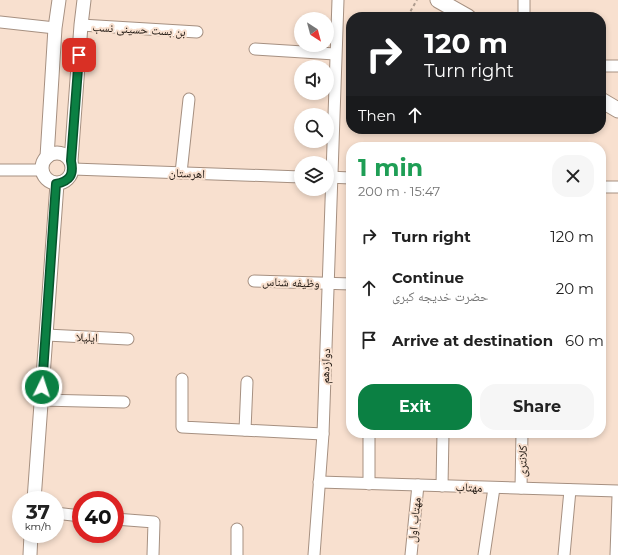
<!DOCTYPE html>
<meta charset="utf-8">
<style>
body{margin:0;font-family:Montserrat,"Noto Naskh Arabic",sans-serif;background:#f6f6f6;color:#222;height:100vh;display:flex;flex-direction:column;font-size:15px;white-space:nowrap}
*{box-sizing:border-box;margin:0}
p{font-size:13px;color:#767676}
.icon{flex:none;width:22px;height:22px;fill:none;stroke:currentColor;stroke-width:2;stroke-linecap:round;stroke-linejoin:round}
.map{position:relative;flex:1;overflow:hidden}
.sheet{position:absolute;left:346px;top:142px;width:260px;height:296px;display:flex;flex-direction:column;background:#fff;border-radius:16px;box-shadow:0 2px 6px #0003}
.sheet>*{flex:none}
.top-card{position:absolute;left:346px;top:12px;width:260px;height:122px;border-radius:16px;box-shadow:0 2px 6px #0003;background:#202124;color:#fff;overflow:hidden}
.needle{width:26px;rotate:144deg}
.buttons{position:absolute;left:294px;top:12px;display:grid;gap:8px}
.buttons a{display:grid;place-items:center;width:40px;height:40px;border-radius:50%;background:#fff;box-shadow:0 2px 6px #0003;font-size:20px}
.speed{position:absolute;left:12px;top:491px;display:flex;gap:8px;font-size:20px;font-weight:700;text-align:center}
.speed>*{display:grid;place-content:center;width:52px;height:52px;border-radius:50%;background:#fff;box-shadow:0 2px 6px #0003;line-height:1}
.speed small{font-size:10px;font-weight:400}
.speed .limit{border:6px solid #d22;background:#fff;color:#111}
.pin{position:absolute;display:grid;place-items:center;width:34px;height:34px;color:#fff;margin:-17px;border-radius:8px;box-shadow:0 2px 6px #0006}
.me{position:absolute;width:44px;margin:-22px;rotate:4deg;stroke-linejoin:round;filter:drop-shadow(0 0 3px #0008)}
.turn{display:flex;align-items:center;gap:14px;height:84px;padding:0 12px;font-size:18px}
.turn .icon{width:52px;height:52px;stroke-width:2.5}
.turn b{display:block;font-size:28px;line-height:34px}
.then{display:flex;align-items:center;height:38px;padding:0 12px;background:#0003;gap:8px;font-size:15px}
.round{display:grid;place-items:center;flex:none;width:42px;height:42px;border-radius:16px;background:#f6f6f6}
.head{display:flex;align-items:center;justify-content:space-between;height:68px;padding:0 12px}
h1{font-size:24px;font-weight:700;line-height:30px;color:#1e9e55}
.action{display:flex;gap:8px;margin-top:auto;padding:8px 12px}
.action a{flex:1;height:46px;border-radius:16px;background:#0b8043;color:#fff;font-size:16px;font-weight:700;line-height:46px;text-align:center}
.action a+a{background:#f6f6f6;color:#222}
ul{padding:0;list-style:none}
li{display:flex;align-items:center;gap:12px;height:52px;padding:0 12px}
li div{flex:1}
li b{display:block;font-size:15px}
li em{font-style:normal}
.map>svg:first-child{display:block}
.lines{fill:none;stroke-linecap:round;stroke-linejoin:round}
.minor-casing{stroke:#a69081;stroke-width:13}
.tertiary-casing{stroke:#a69081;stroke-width:15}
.secondary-casing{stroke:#a69081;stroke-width:17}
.path{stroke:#ad9b8d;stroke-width:2;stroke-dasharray:3 3;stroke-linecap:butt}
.minor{stroke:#fff;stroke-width:11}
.tertiary{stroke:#fff;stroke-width:13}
.secondary{stroke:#fff;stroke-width:15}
.route-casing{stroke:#07532c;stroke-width:10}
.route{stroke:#0b8043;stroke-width:7}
.labels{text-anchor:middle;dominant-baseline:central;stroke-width:4;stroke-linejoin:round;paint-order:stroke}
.street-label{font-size:12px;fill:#1c140e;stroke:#f8e0cf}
</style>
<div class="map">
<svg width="618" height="555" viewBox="0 0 618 555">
<rect width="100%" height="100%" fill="#f8e0cf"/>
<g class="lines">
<defs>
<g id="minor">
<polyline points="524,17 524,0"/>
<polyline points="0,22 55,28"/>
<polyline points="81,25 197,32"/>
<polyline points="255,49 335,54"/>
<polyline points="601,66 618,66"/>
<polyline points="73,169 301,177"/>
<polyline points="0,170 42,170"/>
<polyline points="181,173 189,99"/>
<polyline points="327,177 351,178"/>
<polyline points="601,187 618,187"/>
<polyline points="254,281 351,284"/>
<polyline points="46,335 128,339"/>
<polyline points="182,379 182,427 323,434"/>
<polyline points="41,400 124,402"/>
<polyline points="245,430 247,382"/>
<polyline points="319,482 618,491"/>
<polyline points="369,484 369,433"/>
<polyline points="442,486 443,433"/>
<polyline points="521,488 522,433"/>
<polyline points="55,513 81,516"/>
<polyline points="115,519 154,522 153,555"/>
<polyline points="237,555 237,529"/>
<polyline points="314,555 323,434 338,0"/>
<polyline points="411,555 418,485"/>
<polyline points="484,555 494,488"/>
<polyline points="564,555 570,490"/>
<polyline points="616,555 618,496"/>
</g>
<g id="tertiary">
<circle cx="57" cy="168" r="15"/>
<polyline points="47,157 55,28 59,0"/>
<polyline points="71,161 81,25 84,0"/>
<polyline points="34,500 57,184"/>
<polyline points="30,555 31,534"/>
</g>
<g id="secondary">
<polyline points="438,0 468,17"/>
<polyline points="601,100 618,110"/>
</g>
</defs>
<use href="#minor" class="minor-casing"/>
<use href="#tertiary" class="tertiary-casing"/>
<use href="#secondary" class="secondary-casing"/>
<polyline class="path" points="410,17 410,12 417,0"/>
<use href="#minor" class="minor"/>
<use href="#tertiary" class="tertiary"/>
<use href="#secondary" class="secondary"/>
</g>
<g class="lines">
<defs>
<path id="route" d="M42,387L56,184C70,181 74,175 71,161L79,55"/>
</defs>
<use href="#route" class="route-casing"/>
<use href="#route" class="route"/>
</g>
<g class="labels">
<g class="street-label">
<text transform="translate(139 29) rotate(3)">بن بست حسینی نسب</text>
<text transform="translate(187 173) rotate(2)">اهرستان</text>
<text transform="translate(291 282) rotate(2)">وظیفه شناس</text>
<text transform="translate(87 337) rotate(2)">ایلیلا</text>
<text transform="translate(325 366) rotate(-88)">دوازدهم</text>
<text transform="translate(522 461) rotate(-89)">کلانتری</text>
<text transform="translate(469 487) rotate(2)">مهتاب</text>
<text transform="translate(414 520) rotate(-84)">مهتاب اول</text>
</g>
</g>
</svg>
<div class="buttons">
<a><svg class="needle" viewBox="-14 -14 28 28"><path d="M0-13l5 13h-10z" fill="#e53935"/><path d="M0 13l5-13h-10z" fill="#767676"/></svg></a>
<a><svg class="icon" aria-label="sound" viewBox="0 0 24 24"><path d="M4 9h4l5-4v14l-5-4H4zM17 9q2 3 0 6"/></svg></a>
<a><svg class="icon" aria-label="search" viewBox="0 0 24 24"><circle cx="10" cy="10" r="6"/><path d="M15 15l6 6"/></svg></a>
<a><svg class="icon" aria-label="layers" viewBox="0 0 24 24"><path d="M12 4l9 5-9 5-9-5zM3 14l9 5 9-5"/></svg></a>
</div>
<div class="speed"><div>37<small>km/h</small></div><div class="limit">40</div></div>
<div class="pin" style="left:79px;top:55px;background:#d93025"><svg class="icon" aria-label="arrive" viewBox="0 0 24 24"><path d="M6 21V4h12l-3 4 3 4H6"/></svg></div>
<svg class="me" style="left:42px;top:387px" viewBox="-20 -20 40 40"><circle r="17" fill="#0b8043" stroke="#fff" stroke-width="3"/><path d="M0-11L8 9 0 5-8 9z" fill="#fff"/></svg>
<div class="top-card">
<div class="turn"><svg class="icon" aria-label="right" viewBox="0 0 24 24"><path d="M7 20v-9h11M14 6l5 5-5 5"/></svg><div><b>120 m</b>Turn right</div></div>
<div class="then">Then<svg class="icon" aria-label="ahead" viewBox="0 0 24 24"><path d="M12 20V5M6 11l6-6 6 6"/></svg></div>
</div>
<section class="sheet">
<div class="head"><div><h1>1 min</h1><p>200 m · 15:47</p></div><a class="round"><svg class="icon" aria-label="close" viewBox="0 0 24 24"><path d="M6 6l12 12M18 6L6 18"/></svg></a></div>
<ul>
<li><svg class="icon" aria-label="right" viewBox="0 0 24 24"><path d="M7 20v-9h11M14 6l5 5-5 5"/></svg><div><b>Turn right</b></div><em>120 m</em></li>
<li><svg class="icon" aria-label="ahead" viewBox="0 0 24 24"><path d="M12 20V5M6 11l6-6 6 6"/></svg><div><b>Continue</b><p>حضرت خدیجه کبری</p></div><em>20 m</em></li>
<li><svg class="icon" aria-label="arrive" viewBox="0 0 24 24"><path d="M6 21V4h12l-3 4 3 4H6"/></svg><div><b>Arrive at destination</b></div><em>60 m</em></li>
</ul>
<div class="action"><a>Exit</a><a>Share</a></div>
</section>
</div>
